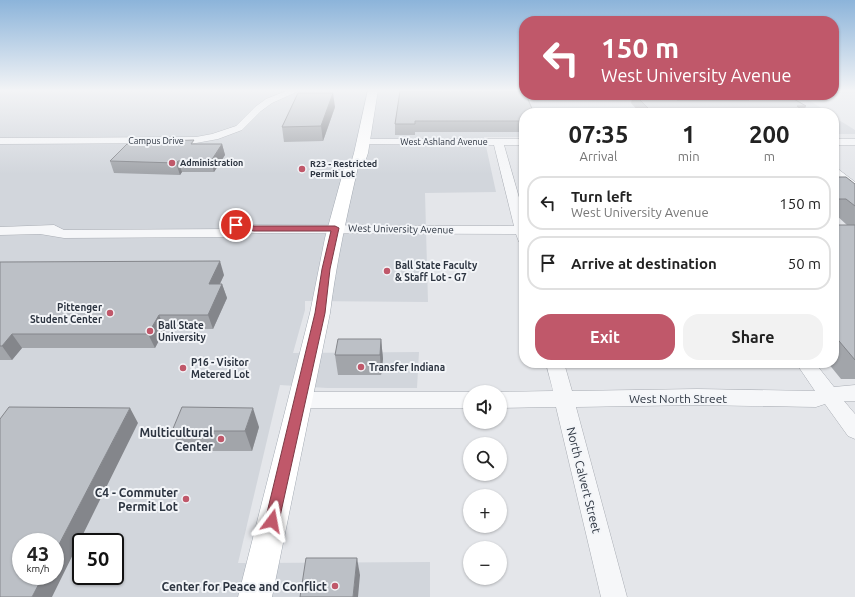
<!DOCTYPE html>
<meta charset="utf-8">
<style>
body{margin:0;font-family:Ubuntu,sans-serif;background:#f2f2f2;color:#222;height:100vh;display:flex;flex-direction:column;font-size:15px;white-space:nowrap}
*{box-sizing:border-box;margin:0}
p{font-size:13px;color:#767676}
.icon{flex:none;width:22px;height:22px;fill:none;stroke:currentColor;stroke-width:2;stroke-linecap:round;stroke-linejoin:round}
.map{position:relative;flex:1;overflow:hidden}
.side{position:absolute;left:519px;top:108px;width:320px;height:260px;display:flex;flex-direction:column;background:#fff;border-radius:16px;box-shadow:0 1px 3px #0004}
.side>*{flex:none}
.hud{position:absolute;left:519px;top:16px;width:320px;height:84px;border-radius:16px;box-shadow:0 1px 3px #0004;background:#c0586a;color:#fff;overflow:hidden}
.fabs{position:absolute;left:463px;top:385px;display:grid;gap:8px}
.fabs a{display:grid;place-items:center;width:44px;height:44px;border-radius:50%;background:#fff;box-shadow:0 1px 3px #0004;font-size:20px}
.speed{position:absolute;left:12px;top:533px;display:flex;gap:8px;font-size:20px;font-weight:700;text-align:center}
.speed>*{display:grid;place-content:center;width:52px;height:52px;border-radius:50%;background:#fff;box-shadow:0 1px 3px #0004;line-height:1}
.speed small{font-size:10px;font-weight:400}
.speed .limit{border:2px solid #111;border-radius:6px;background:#fff;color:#111}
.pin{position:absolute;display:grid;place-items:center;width:34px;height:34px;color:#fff;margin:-17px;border:2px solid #fff;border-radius:50%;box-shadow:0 1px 4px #0007}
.me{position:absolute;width:44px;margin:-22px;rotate:13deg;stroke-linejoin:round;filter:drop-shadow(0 0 3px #0008)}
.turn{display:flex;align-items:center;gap:14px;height:84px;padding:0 16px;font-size:18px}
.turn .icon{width:52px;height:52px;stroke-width:2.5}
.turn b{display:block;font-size:28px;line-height:34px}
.eta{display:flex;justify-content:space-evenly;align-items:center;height:68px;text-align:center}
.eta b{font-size:24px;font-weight:600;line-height:28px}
.action{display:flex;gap:8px;margin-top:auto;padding:8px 16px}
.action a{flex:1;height:46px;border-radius:16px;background:#c0586a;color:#fff;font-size:16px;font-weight:600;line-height:46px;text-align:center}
.action a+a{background:#f2f2f2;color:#222}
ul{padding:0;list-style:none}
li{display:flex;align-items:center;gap:12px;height:54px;margin:0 8px 6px;padding:0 8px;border:2px solid #e0e0e0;border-radius:16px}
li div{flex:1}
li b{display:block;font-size:15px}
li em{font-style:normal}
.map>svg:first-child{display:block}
.built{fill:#d2d6dc;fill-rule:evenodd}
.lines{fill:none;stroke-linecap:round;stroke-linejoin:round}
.minor-casing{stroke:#a9adb4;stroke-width:1}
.major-casing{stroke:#a4abb4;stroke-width:1}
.minor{fill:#f6f7f9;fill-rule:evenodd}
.major{fill:#fff;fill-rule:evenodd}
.wall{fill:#a2a5aa}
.shaded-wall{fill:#84868b}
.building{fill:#bcc0c6;stroke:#84868b}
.route{fill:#c0586a;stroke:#7d3945}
.poi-dot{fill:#c0586a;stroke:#f3f5f8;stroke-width:1.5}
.labels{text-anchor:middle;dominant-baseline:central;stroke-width:4;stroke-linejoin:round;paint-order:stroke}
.far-street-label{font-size:9px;fill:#2d3541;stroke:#f3f5f8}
.far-poi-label{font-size:9px;font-weight:bold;fill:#2d3541;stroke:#f3f5f8;text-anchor:start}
.street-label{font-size:10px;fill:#2d3541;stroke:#f3f5f8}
.poi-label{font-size:10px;font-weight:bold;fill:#2d3541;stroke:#f3f5f8;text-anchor:start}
.near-street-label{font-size:12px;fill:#2d3541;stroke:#f3f5f8}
.near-poi-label{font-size:12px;font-weight:bold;fill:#2d3541;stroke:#f3f5f8;text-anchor:end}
</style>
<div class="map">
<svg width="855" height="597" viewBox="0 0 855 597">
<rect width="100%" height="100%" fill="#e4e6ea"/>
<g class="built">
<path d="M0,90H524V95H801L829,113H524V137H484L496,192L425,193L428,302L305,301V310L293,353L419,352L417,388H327L280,385L238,563L430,562V597H0ZM21,542H55V576H21ZM81,542H115V576H81Z"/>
<polygon points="834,117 855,130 855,134 834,134"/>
</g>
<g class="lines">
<defs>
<g id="minor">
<polygon points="289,90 301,90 272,103 261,111 242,130 218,139 196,143 0,144 0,138 196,137 212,134 236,126 255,107 266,99"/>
<polygon points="364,139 524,139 524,145 504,145 524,215 524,243 519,242 516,234 254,233 231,237 64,238 40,234 0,235 0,227 54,225 64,230 231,229 254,225 514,226 494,145 360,144 359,142 360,140"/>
<rect x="834" y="139" width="21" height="6"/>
<polygon points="834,168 838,169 855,182 855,192 851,191 834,177"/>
<polygon points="546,363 564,363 572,391 697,389 815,391 796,363 815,363 834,387 855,385 855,401 844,401 855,414 855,439 848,436 825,404 816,407 697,405 576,407 627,597 601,597 556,407 500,408 500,392 553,391"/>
<polygon points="299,392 470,392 470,408 299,408 292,405 289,400 292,395"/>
</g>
<path id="major" d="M368,90H378L368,153L365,162L358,167C347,215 336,264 330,313L272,597H238L310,313L325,238L345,165L352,160L354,153Z"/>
</defs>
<use href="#minor" class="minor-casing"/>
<use href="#major" class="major-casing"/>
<use href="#minor" class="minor"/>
<use href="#major" class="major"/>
</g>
<g class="wall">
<polygon points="400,91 524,113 524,132 415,132 415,135 395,135 395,124"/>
<polygon points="633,95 664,95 667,98 677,100 739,100 741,95 787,95 806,106 803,113 640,113 631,103"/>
<polygon points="335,107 323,141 284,142 282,127"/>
<polygon points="195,144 222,144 225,155 214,172 182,172 180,175 114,173 110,161"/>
<polygon points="834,177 855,184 855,379 841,379 828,363 834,363 834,225 847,225 836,215 834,215"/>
<polygon points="0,262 224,275 220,284 222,284 227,298 213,329 165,329 155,348 22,348 12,360 0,360"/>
<polygon points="381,339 383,359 381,375 338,375 335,355"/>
<polygon points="259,427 252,451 182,451 172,431"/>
</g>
<g class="shaded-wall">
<polygon points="333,93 335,107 323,141 321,126"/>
<polygon points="222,144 225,155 214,172 211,161"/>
<polygon points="178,161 182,172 180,175 176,163"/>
<polygon points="220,261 224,275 213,298 209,284"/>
<polygon points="222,284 227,298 213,329 208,315"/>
<polygon points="159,315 165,329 155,348 148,334"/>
<polygon points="12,334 22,348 12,360 2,346"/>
<polygon points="381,339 383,359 381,375 380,355"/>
<polygon points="130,408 138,423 52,597 32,597 43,576 55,576 55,552"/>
<polygon points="253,408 259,427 252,451 245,431"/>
<polygon points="357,558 360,575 358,597 353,597"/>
</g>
<g class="building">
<polygon points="440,90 503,90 504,91 524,91 524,95 526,95 534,113 524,113 524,121 415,121 415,124 395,124 400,91 440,91"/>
<polygon points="298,93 333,93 321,126 282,127"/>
<polygon points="635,95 664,95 667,98 675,98 677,100 749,100 741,95 787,95 806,106 797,106 801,109 796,109 801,113 653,113"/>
<polygon points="194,140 191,144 222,144 211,161 178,161 176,163 110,161 127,144 160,144 163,141"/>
<polygon points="834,177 846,177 855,184 855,206 846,199 834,199"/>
<polygon points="834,225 855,225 855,360 834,335"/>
<polygon points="220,261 209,284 222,284 208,315 159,315 148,334 12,334 2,346 0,346 0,262"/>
<polygon points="338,339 381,339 380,355 335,355"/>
<polygon points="9,407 130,408 55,552 55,542 21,542 21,576 43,576 32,597 0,597 0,419"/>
<polygon points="182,407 253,408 245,431 172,431"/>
<polygon points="306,558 357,558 353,597 300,597"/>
</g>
<linearGradient id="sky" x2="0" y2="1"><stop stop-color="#8cb4da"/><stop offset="0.52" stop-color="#f3f4f6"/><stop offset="1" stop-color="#f3f4f6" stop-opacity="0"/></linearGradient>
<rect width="855" height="174" fill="url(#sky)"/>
<polygon class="route" points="236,223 254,226 335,226 339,228 330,269 325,313 279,521 277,526 272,528 267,526 265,521 315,313 322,269 331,231 254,231 233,227 233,224"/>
<g class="poi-dot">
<circle cx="172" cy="163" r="4"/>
<circle cx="302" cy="169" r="4"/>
<circle cx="387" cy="271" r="4"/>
<circle cx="110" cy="313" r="4"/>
<circle cx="150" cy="331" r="4"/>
<circle cx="361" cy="367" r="4"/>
<circle cx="183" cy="368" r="4"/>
<circle cx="221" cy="439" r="4"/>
<circle cx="186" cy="499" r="4"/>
<circle cx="335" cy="586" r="4"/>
</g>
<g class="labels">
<g class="far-street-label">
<text x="156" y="141">Campus Drive</text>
<text x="444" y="142">West Ashland Avenue</text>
</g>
<g class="far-poi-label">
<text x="180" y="163">Administration</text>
<text x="310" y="164">R23 - Restricted<tspan x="310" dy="10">Permit Lot</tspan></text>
</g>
<g class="street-label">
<text transform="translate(401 229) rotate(1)">West University Avenue</text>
</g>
<g class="poi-label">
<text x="395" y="265">Ball State Faculty<tspan x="395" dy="12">&amp; Staff Lot - G7</tspan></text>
<text x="102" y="307" text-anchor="end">Pittenger<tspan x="102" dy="12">Student Center</tspan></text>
<text x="158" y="325">Ball State<tspan x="158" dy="12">University</tspan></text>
<text x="191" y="362">P16 - Visitor<tspan x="191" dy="12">Metered Lot</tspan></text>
<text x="369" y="367">Transfer Indiana</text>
</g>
<g class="near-street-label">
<text x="678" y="398">West North Street</text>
<text transform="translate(584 480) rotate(76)">North Calvert Street</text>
</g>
<g class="near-poi-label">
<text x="213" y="432">Multicultural<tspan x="213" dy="14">Center</tspan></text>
<text x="178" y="492">C4 - Commuter<tspan x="178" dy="14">Permit Lot</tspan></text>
<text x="327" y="586">Center for Peace and Conflict</text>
</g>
</g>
</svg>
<div class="fabs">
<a><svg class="icon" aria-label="sound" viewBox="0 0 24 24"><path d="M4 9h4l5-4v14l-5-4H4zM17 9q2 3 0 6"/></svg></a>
<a><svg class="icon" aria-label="search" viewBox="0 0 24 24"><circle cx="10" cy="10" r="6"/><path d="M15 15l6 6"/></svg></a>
<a>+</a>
<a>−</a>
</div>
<div class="speed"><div>43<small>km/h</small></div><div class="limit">50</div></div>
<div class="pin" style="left:236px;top:225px;background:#d93025"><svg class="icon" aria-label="arrive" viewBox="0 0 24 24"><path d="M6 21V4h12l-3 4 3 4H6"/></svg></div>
<svg class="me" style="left:272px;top:521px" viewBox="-20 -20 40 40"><path d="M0-17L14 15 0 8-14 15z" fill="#c0586a" stroke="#fff" stroke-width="4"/></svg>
<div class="hud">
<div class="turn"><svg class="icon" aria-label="left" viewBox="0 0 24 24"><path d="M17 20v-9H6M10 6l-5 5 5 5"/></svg><div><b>150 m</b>West University Avenue</div></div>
</div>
<section class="side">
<div class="eta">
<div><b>07:35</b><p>Arrival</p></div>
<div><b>1</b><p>min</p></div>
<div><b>200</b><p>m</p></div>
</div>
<ul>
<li><svg class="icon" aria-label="left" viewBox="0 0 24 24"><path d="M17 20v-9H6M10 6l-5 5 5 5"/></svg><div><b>Turn left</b><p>West University Avenue</p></div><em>150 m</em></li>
<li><svg class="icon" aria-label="arrive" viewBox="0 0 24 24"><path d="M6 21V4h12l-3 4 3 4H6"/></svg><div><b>Arrive at destination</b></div><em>50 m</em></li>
</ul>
<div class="action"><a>Exit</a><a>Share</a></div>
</section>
</div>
